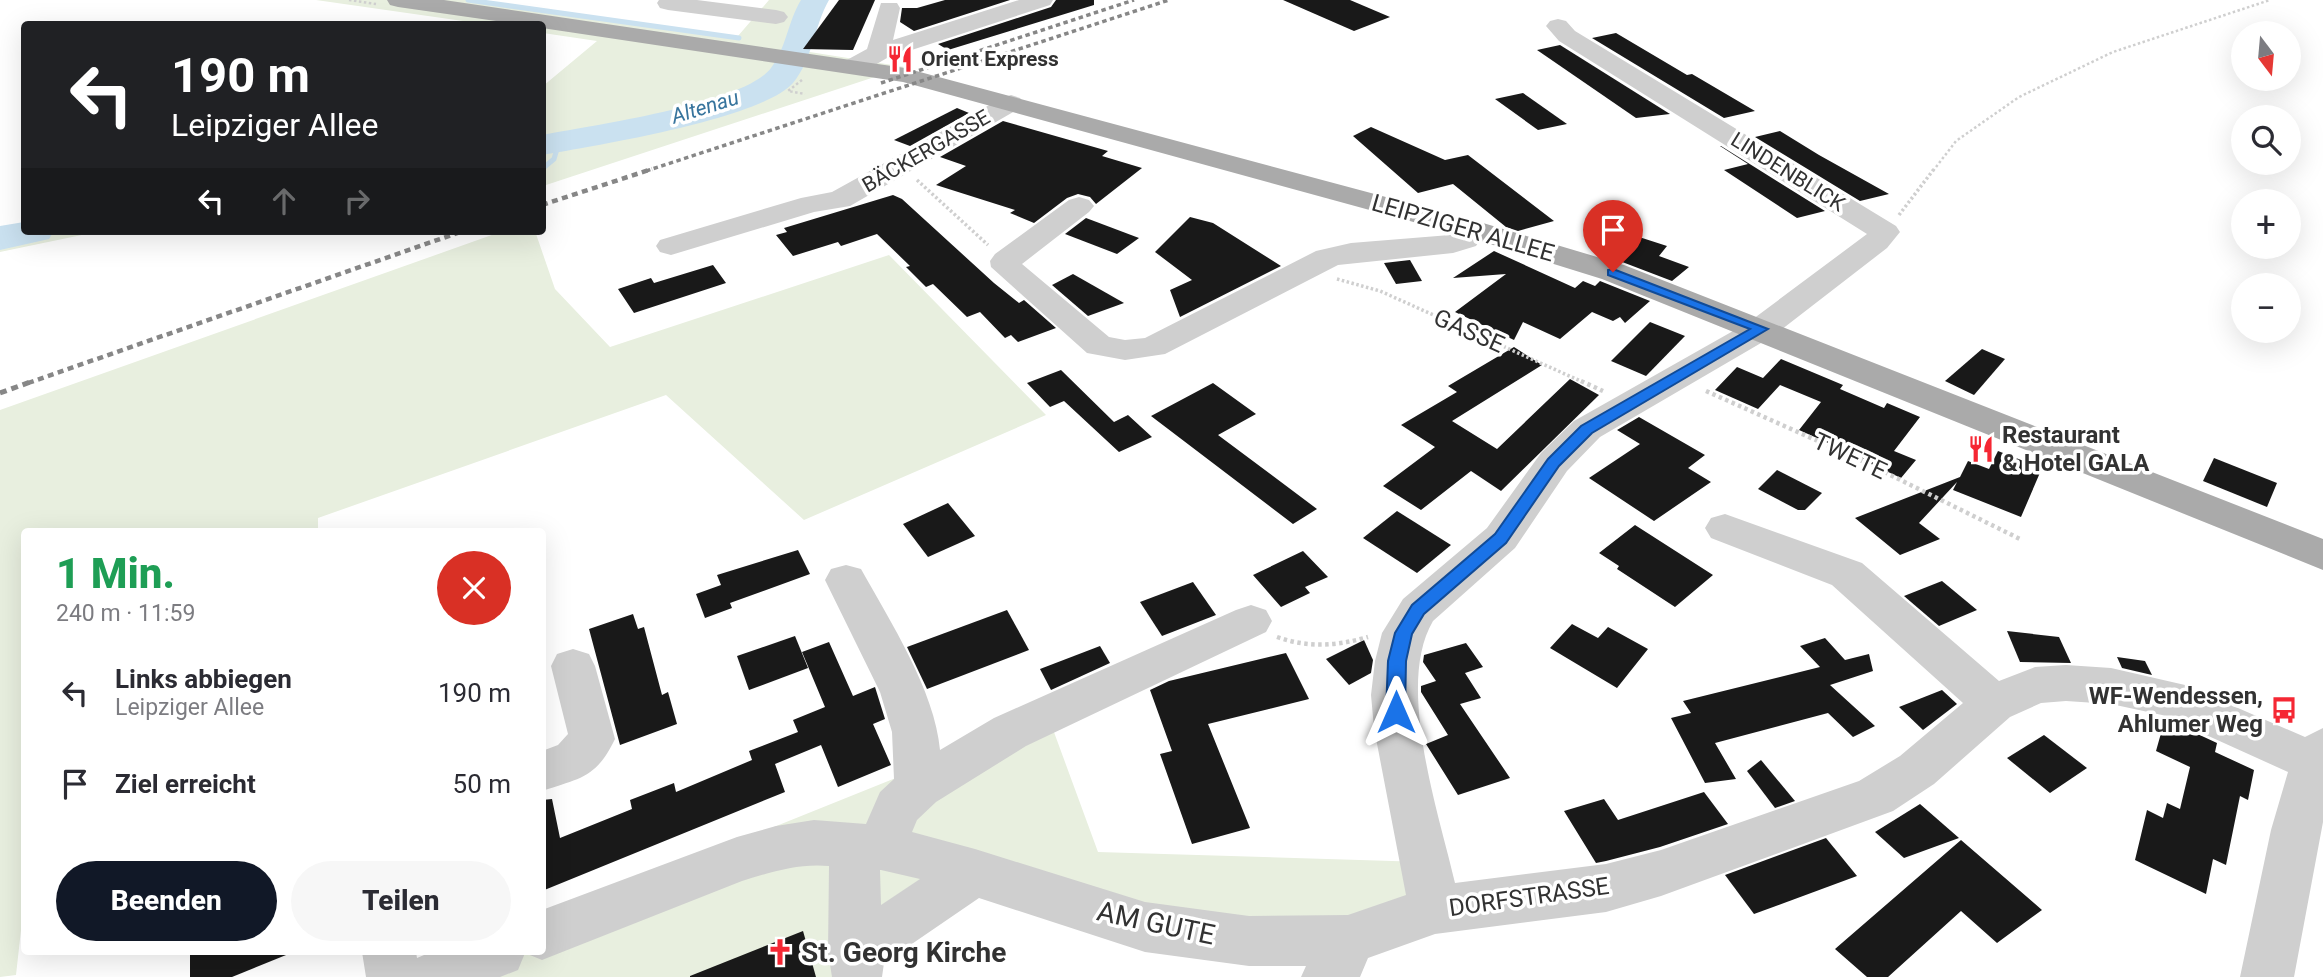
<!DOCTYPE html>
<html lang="de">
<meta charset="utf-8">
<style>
body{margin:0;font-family:Roboto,sans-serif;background:#f7f7f7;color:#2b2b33;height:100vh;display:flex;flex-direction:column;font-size:26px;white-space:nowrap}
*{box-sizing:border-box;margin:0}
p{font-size:23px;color:#7c7c81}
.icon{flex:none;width:38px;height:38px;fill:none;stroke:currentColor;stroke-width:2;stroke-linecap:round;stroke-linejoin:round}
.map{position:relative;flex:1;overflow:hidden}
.drawer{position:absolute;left:21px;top:528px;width:525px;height:427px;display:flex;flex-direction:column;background:#fff;border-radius:7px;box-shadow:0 7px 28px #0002}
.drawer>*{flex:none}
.top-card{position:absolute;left:21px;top:21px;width:525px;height:214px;border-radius:7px;box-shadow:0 7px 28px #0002;background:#202124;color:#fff;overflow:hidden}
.needle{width:46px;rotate:164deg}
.controls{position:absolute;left:2231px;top:21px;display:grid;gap:14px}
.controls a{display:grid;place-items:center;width:70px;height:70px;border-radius:50%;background:#fff;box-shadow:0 7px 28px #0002;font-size:35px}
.pin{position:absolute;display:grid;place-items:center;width:60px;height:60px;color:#fff;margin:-72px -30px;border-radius:50% 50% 50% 0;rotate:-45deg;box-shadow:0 0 7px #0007}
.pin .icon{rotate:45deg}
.me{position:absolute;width:77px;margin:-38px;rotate:0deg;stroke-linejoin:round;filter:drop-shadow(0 0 5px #0008)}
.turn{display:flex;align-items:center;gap:24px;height:147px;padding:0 35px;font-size:32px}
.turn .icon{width:91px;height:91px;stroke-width:2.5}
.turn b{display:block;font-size:49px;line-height:60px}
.lanes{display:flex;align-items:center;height:66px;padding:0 35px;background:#0003;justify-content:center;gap:35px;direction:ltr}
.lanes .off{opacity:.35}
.round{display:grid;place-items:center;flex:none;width:74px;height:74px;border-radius:37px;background:#f7f7f7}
.summary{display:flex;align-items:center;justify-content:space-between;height:119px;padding:0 35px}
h1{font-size:42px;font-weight:800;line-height:52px;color:#1e9e55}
.button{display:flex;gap:14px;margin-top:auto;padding:14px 35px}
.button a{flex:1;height:80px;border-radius:42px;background:#111827;color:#fff;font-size:28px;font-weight:800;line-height:80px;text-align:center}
.button a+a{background:#f7f7f7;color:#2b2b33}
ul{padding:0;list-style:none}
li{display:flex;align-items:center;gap:21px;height:91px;padding:0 35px}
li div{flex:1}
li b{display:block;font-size:26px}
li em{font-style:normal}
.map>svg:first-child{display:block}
.green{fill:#e8efdf}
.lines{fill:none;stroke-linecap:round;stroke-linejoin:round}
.stream{stroke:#cae1f0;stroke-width:5}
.river{fill:#cae1f0;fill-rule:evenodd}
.building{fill:#191919}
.path-far2{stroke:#cfcfcf;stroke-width:2.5;stroke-dasharray:2.5 2.5;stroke-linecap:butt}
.path-far1{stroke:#cfcfcf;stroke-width:3.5;stroke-dasharray:2.5 2.5;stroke-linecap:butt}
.path{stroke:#cfcfcf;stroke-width:4.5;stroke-dasharray:3.5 3.5;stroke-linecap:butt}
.minor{fill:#cfcfcf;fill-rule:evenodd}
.major{fill:#aaa;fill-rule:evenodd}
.rail-far2{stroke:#878787;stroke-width:3.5;stroke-dasharray:4.5 3.5;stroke-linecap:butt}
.rail-far1{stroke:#878787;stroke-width:4.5;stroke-dasharray:6 4.5;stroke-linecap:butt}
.rail{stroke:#878787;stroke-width:5;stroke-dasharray:7 5;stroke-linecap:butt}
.route{fill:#1a73e8;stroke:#114b97;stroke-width:2}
.labels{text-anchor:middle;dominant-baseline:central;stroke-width:7;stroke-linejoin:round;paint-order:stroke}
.far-poi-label{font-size:21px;font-weight:bold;fill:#323232;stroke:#fff;text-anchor:start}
.far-water-label{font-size:21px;font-style:italic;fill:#37749d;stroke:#fff}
.far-street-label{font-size:21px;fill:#323232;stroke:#fff}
.street-label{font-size:24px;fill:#323232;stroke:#fff}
.poi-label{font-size:24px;font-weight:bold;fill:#323232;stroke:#fff;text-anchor:start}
.near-street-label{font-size:28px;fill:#323232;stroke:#fff}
.near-poi-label{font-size:28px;font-weight:bold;fill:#323232;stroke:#fff;text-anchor:start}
</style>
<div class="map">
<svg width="2323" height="977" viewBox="0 0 2323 977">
<rect width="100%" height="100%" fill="#fff"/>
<g class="green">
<polygon points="316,0 477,0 738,36 769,0 822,0 797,50 905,67 543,186 543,86 597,41 543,33 542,24 484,24"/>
<polygon points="24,226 24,231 101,231 0,252 0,231"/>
<polygon points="503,231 535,231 555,289 610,347 889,255 1046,415 804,520 666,395 318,518 318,532 24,532 24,903 16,975 0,977 0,410"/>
<polygon points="1051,724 1098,852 1425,862 1435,910 1348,940 975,872 857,977 399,977 463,952 542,952 543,920 1010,732"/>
</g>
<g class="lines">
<g class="stream">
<polyline points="468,0 739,38"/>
<polyline points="542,169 554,159 559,142"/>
</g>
<g class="river">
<path d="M801,0H829C814,26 813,59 793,83C761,119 594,146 542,155V135C589,126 744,104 771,68C786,49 788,21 801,0Z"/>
<polygon points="24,222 24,231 54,231 49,239 0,250 0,226"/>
</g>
</g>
<g class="building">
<polygon points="839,0 875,0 853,50 803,49"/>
<polygon points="945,0 1010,0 914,31 900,22 902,8 917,8"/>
<polygon points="1056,0 1094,0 1094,5 948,50 938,44 1051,7"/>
<polygon points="1283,0 1350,0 1390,17 1354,31"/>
<polygon points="1616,33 1687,75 1692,74 1755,111 1724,118 1592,38"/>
<polygon points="1560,45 1670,114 1636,118 1537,50"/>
<polygon points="1523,93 1567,124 1538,130 1495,99"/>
<polygon points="957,108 969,113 910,146 894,140"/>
<polygon points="1003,121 1108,151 1102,156 1142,168 1096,204 1090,197 1078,194 1067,198 1034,223 1010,213 1015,210 936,185 966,166 940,157"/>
<polygon points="1371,127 1445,160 1468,155 1554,221 1518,231 1506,227 1453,184 1418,193 1353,136"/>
<polygon points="1780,131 1819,155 1889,194 1860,201 1755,137"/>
<polygon points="1720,146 1721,146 1825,211 1797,218 1724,170 1748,164"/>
<polygon points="893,195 902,199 994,283 1019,303 1024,300 1056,328 1018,342 1011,335 1005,338 980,312 967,317 933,284 926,287 906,267 910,266 877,234 841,246 838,242 793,256 776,235 787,232 784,228"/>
<polygon points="1190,217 1213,223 1281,266 1180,317 1170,290 1192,280 1155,252"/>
<polygon points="1086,218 1139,238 1117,254 1065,234"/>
<polygon points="1636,236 1667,246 1659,256 1689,267 1672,281 1617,260"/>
<polygon points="1494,251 1575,288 1583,281 1595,286 1600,281 1650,301 1625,323 1620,317 1613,321 1592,312 1560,339 1523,322 1514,340 1455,312 1506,274 1453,278"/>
<polygon points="1410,260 1422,281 1396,284 1384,263"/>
<polygon points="713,265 726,283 634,313 618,289 651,278 654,283"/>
<polygon points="1073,274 1124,303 1088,316 1052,285"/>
<polygon points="1650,322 1685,336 1646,376 1611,361"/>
<polygon points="1514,347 1542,365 1452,421 1497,449 1570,379 1599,395 1501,491 1471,471 1421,510 1383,486 1435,447 1401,425 1457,392 1448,386"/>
<polygon points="1982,349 2005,359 1974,395 1945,381"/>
<polygon points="1781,359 1843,385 1840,389 1884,408 1887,403 1920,417 1894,451 1916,460 1901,478 1869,463 1871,462 1799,430 1821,402 1780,385 1758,409 1715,390 1737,367 1763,378"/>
<polygon points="1061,370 1114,422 1128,415 1152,437 1119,452 1064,401 1050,407 1027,383"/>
<polygon points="1213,383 1256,414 1218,435 1317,509 1293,524 1151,416"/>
<polygon points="1639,417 1705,455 1688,468 1711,482 1654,521 1589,478 1640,444 1617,430"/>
<polygon points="1998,451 2042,468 2021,517 1953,490 1957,482 1919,523 1940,539 1900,555 1855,518 1960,477 1968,461 1989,469"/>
<polygon points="2214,458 2277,483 2267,507 2203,481"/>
<polygon points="1777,470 1822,493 1805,510 1798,510 1758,489"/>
<polygon points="948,503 975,536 928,557 903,524"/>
<polygon points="1397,511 1451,545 1417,573 1363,538"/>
<polygon points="1635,525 1713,575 1675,607 1617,569 1619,566 1599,553"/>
<polygon points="798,550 810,574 730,603 732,608 705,618 696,594 721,585 717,575"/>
<polygon points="1303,551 1328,577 1305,587 1310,593 1281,607 1253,575"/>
<polygon points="1942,581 1977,610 1939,626 1904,596"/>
<polygon points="1193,582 1216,615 1162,636 1140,602"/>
<polygon points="1007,610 1029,650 927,689 907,647"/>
<polygon points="633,614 638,629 644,627 662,695 668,692 677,724 620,745 589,629"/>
<polygon points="1572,624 1598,638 1608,627 1648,649 1617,688 1550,648"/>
<polygon points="2007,631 2059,637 2071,663 2020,662"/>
<polygon points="795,636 808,668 749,690 737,656"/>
<polygon points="1825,638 1845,660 1869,654 1873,671 1830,685 1875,726 1853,737 1828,713 1715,743 1736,779 1705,783 1671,718 1691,713 1683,701 1820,667 1800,646"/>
<polygon points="1364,640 1373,660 1371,673 1349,685 1326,659"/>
<polygon points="829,642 853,696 875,687 885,719 873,724 891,765 838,787 821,745 775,764 785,792 542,891 542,800 552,799 560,838 632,809 630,800 674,783 676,792 752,760 749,751 798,732 793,720 825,707 802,652"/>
<polygon points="1466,643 1483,667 1465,673 1481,698 1460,704 1510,778 1458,795 1426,744 1448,735 1421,692 1421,686 1436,681 1423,662 1424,655"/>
<polygon points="1100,646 1110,663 1051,690 1040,669"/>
<polygon points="1286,653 1309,699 1208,724 1250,828 1192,844 1160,754 1172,751 1150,690 1169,681"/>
<polygon points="2117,657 2145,661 2152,675 2122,668"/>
<polygon points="1942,690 1957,704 1923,730 1899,707"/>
<polygon points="2165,719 2217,743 2215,752 2254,770 2248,800 2240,796 2226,865 2213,859 2206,894 2135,860 2147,810 2163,818 2167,803 2180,809 2190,767 2156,751"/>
<polygon points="2044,735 2087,768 2050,793 2007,758"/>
<polygon points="1761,760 1795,801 1775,808 1747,771"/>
<polygon points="1704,792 1728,824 1660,847 1606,861 1596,863 1564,811 1604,799 1618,820"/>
<polygon points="1920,804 1959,838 1904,858 1875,832"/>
<polygon points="1826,838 1857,876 1754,914 1725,875"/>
<polygon points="1961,840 2042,910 1997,943 1961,911 1888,977 1867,977 1835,949"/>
<polygon points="803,931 816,977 690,977 690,976"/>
<polygon points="190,952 291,952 291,953 232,977 190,977"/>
</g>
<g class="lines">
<g class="path-far2">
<polyline points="349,0 376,4"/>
<polyline points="802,80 788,91 805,94"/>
<polyline points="1933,171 1956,141 2019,97 2113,52 2270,0"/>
</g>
<g class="path-far1">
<polyline points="917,180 988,245"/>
<polyline points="1899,215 1934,169"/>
<polyline points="1337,279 1380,291 1585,383"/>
</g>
<g class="path">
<polyline points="1581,381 1603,391"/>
<polyline points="1706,391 1856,458 2022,540"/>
<path d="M1277,637C1308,648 1337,646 1368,637"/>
</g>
<g class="minor">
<polygon points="659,0 697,0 776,10 784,12 788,17 784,22 776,24 668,10 660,8 657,3"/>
<path d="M1019,0H1053L1050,5L887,58C873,66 861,75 845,71L842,66L845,61L867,49L881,3H897L900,8L893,40Z"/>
<path d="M1558,19L1566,21L1575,31L1896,226L1900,232L1887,248L1773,336L1600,437L1567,471L1515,548L1433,621C1395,685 1439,813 1455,883L1606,864L1661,850L1859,781L1900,756L1963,703L1832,585L1711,538L1705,528L1711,518L1725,514L1862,563L1999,681L2035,667L2066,665L2111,668L2185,685L2305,737L2323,728V822L2294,977H2240L2271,830L2288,772L2162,715L2111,704L2066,701L2041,703L2010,717L1934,784L1893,811L1661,896L1606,912L1435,934L1368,958L1360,977H1301L1306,966H1249L1145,952L979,898L884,963L882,977H832L828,952L829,866C799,863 771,872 742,881L542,960L525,953L518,970L500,977H366L362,952H416L417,958L431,952H542V910L737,837L776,826L814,820L866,824L880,792L894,779L892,732L880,692L825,580L831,569L846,565L861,569C890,621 935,691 940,750L994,718L1236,610L1251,605L1266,610L1272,621L1266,632L1026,746L936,802L917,820L912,832L975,849L1145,902L1249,916L1348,915L1406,895L1374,728L1371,695L1375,661L1382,633L1403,599L1487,528L1541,453L1574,421L1749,322L1867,234L1559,41L1546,26L1550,21ZM880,870H881L920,879L881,905Z"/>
<polygon points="1011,95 1020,98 1024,103 1020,108 850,206 814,212 671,255 660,252 656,246 660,240 801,198 832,192 1002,98"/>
<polygon points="1079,197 1089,200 1094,206 1089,212 1022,264 1109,337 1125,340 1145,338 1316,251 1351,243 1450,235 1454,234 1461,223 1472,220 1483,223 1487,229 1476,246 1453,253 1338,265 1165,354 1125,360 1087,353 991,267 990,261 995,254 1069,200"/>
<path d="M573,649L589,654L595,666L615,739C596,778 581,778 542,791V751L558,745L568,734L551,666L557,654Z"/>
</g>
<polygon class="major" points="387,0 444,0 905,68 1483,223 1624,265 2323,539 2323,570 1602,279 1461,235 903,82 542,28 542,24 517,24 398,7 390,5"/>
<g class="rail-far2">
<polyline points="881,83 1134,0"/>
<polyline points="646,171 1169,0"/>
</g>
<g class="rail-far1">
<polyline points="542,205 652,169"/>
<polyline points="28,383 463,231"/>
</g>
<polyline class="rail" points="0,393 33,381"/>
</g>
<polygon class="route" points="1613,269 1768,329 1592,433 1559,466 1506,543 1424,614 1412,634 1406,661 1405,712 1402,717 1396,719 1389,717 1386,712 1388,661 1395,633 1412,605 1495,534 1548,459 1581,426 1750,329 1608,275 1608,270"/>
<defs>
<symbol id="restaurant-bare" viewBox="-9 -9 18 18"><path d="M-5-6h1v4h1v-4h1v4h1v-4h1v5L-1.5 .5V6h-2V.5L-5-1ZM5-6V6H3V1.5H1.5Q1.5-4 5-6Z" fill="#f52733" stroke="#fff" stroke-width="2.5" paint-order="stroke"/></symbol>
<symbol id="bus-bare" viewBox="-9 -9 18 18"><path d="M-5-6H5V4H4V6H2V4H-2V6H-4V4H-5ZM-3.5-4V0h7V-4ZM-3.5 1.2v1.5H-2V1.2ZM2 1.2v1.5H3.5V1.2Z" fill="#f52733" stroke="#fff" stroke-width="2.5" paint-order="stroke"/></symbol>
<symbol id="church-bare" viewBox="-9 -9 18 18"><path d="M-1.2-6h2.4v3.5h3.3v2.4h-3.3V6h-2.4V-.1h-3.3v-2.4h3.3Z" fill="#f52733" stroke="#fff" stroke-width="2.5" paint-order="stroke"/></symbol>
</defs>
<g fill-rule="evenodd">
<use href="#restaurant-bare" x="881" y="40" width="38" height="38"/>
<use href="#restaurant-bare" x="1962" y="430" width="38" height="38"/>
<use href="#bus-bare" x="2265" y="691" width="38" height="38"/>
<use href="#church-bare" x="761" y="933" width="38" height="38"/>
</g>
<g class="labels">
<g class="far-poi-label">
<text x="921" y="59">Orient Express</text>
</g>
<g class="far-water-label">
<text transform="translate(705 107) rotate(-17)">Altenau</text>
</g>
<g class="far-street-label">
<text transform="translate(926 151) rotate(-30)">BÄCKERGASSE</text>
<text transform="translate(1788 172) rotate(32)">LINDENBLICK</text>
</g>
<g class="street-label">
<text transform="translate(1463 228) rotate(16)">LEIPZIGER ALLEE</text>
<text transform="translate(1469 331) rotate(24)">GASSE</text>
<text transform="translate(1850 456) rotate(25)">TWETE</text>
<text transform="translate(1529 897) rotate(-8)">DORFSTRASSE</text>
</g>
<g class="poi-label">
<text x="2002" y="435">Restaurant<tspan x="2002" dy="28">&amp; Hotel GALA</tspan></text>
<text x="2263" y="696" text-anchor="end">WF-Wendessen,<tspan x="2263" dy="28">Ahlumer Weg</tspan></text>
</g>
<g class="near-street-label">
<text transform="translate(1156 923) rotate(12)">AM GUTE</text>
</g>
<g class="near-poi-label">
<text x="801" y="952">St. Georg Kirche</text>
</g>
</g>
</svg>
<div class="controls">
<a><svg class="needle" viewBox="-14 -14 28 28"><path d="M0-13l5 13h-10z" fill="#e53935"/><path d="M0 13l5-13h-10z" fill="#7c7c81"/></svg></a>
<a><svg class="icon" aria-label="search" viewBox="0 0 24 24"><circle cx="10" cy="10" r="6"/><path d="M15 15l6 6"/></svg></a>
<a>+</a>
<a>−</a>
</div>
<div class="pin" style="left:1613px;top:272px;background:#d93025"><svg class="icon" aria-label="arrive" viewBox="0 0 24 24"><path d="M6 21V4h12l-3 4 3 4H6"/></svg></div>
<svg class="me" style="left:1396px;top:712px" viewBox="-20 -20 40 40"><path d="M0-17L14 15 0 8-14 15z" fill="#1a73e8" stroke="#fff" stroke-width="4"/></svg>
<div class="top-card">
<div class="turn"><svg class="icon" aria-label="left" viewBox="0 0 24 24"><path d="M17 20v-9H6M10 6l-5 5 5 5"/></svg><div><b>190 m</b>Leipziger Allee</div></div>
<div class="lanes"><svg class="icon" aria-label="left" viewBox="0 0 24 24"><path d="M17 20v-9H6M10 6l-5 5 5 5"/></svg><svg class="icon off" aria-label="ahead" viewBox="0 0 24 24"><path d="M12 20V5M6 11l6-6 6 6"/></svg><svg class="icon off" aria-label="right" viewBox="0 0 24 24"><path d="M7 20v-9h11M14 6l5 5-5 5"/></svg></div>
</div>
<section class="drawer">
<div class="summary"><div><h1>1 Min.</h1><p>240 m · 11:59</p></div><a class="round" style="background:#d93025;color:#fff"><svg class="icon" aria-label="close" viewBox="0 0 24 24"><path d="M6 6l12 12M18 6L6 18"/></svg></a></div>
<ul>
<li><svg class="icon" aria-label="left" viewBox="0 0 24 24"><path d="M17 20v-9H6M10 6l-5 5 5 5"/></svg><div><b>Links abbiegen</b><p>Leipziger Allee</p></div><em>190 m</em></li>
<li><svg class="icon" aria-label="arrive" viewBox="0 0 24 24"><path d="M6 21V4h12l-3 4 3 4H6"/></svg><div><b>Ziel erreicht</b></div><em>50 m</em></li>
</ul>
<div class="button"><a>Beenden</a><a>Teilen</a></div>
</section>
</div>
